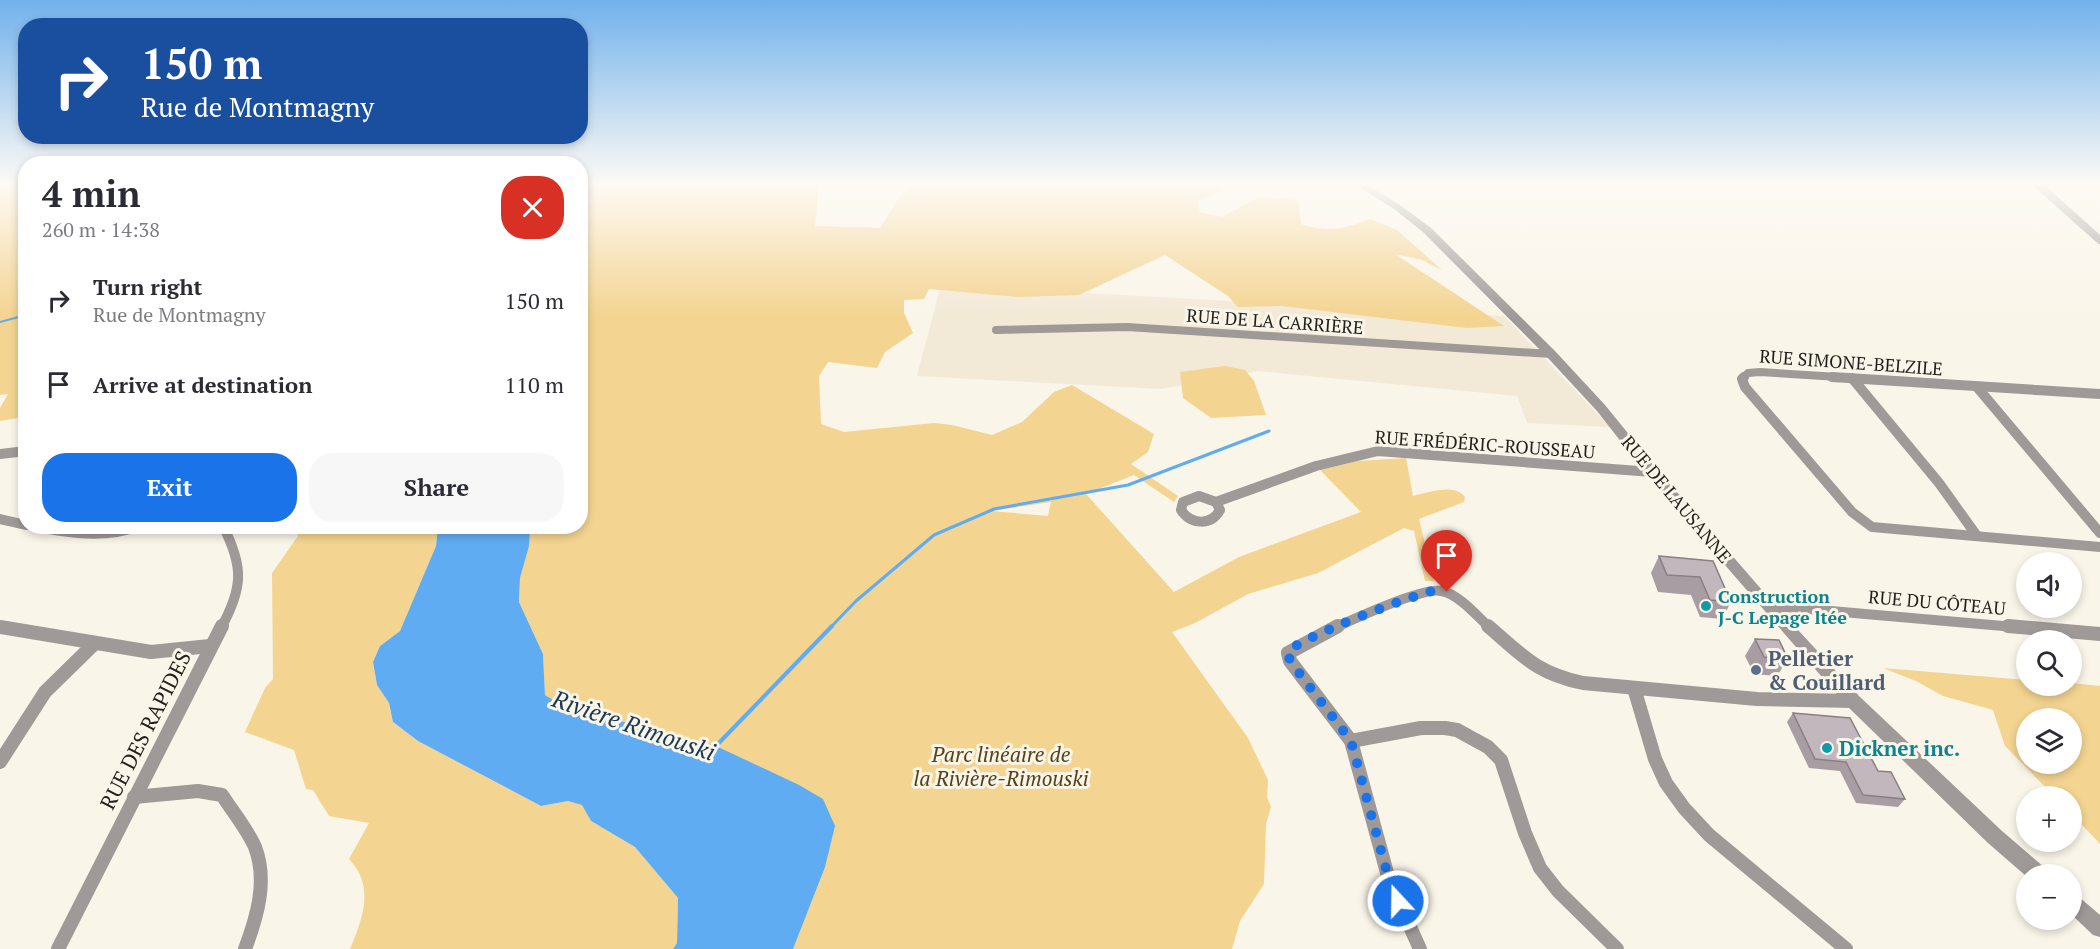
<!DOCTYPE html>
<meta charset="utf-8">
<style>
body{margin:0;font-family:"PT Serif",serif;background:#f7f7f7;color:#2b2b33;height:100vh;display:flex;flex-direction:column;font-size:22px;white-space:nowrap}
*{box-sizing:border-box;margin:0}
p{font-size:20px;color:#7c7c81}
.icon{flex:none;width:33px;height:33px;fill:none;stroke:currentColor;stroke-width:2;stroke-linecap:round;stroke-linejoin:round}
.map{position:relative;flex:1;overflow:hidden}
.details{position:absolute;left:18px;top:156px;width:570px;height:378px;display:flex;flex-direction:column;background:#fff;border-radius:24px;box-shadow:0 3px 9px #0003}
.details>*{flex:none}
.banner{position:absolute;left:18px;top:18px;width:570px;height:126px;border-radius:24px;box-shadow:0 3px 9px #0003;background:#1a4fa0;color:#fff;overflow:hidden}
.buttons{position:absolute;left:2016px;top:552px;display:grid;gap:12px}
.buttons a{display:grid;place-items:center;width:66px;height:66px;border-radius:50%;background:#fff;box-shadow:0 3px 9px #0003;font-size:30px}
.pin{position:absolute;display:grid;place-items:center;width:51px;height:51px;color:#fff;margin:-62px -26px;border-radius:50% 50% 50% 0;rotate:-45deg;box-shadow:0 0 6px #0007}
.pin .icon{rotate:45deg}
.me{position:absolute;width:66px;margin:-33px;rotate:339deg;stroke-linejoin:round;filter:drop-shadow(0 0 4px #0008)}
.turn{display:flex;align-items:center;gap:21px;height:126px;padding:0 24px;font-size:27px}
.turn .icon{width:78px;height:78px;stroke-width:2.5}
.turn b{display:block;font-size:42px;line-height:51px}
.round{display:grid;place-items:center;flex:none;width:63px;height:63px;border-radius:24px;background:#f7f7f7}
.head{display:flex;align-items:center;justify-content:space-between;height:102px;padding:0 24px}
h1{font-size:36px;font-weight:700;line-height:45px}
.primary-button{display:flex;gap:12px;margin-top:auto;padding:12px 24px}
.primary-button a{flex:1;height:69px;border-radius:24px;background:#1a73e8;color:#fff;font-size:24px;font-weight:700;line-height:69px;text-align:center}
.primary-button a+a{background:#f7f7f7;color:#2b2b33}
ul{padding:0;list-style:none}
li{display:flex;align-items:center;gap:18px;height:84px;padding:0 24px}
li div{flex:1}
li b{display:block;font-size:22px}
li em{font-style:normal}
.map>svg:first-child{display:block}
.built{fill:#f3e9d7}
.green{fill:#f3d491;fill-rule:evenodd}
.water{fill:#60acf3}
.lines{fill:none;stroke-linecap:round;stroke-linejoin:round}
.stream-far2{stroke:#60acf3;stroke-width:2}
.stream-far1{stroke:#60acf3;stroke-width:3}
.stream{stroke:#60acf3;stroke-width:4}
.minor-far2{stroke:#9f9997;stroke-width:8}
.minor-far1{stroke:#9f9997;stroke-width:10}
.minor{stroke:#9f9997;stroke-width:14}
.tertiary{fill:#9f9997;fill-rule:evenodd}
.wall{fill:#a89da3}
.building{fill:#c3b7be;stroke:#888085;stroke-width:1.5}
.route{stroke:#1a73e8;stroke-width:10;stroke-dasharray:0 18}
.culture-dot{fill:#0f9aa8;stroke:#faf5e9;stroke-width:2}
.service-dot{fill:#5c6f8a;stroke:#faf5e9;stroke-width:2}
.labels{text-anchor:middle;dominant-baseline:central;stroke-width:6;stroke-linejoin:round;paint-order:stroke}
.street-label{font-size:18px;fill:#211f1b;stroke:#faf5e9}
.culture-label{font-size:18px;font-weight:bold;fill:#0d838f;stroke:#faf5e9;text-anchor:start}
.near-service-label{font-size:21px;font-weight:bold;fill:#4e5e75;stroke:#faf5e9;text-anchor:start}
.near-street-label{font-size:21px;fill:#211f1b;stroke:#faf5e9}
.near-culture-label{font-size:21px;font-weight:bold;fill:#0d838f;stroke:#faf5e9;text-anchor:start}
.near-park-label{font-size:21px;font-style:italic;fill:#544218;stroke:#faf5e9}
.near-water-label{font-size:24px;font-style:italic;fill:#1a3956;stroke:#faf5e9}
</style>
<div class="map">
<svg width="2100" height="949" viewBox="0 0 2100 949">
<rect width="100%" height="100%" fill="#faf5e9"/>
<polygon class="built" points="941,285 1504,316 1610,427 1527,423 1517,396 1258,371 1161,389 917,376"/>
<g class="green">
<polygon points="0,184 26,184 25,417 0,421 0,408 8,394 0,395"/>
<path d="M581,184H819L815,226L880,228L900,196L917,184H1224L1222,191L1197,201L1200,212L1222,217L1259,197L1298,200L1301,224C1332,233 1340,230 1370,219L1397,230L1442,270L1422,260L1395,254L1504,326L1467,328L1282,306L1238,307L1228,296L1165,255L1079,295L1018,297L929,289L924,299L904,300V313L913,333L885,352L877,368L828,362L819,376L821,424L844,432L934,423L952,425L992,435L1022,422L1054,392L1072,385L1154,434L1148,452L1131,464L1178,496L1174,502L1134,475L1086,494L1174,592L1239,557L1361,512L1320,470L1357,461L1406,458L1413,496C1428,492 1455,483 1465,497L1464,502L1419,519L1434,581H1425L1414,531L1404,528L1318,573L1248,594L1195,623L1172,632L1248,738L1268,780L1267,797L1271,807L1266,824L1264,884L1240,921L1232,949H793L803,922L610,719L563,706L545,695L543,654L519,602L520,578L525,559L527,527L580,526ZM1051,502L1048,516L992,511Z"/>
<polygon points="1225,366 1245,370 1254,381 1266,415 1211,418 1183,398 1180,372"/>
<path d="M295,527H438L436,546L400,631L380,646L373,662L377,685L389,703L393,722L418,741L541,806L568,801L583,805L591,821L635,847L678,898L677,943L673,949H350C363,918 375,886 349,859L369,823L329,816L313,790L306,789L294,750L245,732L265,688L273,679L272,573L298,536Z"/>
<path d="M1883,668L2026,680V686H2072V683L2100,686V844L2072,814V796H2054L2005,746L1993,710L1943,696L1916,681ZM2026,718H2072V764H2026Z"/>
</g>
<polygon class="water" points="438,527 530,527 529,546 520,578 519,602 543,654 545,695 563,706 716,746 799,785 823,799 835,826 825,867 793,949 673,949 677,943 678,898 635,847 591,821 582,805 568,801 541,806 418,741 393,722 389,703 377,685 373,662 380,646 400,631 436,546"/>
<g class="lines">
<polyline class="stream-far2" points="0,322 26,315"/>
<polyline class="stream-far1" points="830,628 856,601 934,535 994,509 1128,485 1269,431"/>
<polyline class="stream" points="716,746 832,626"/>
<g class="minor-far2">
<polyline points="2037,184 2100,240"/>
<polyline points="996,330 1127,327 1551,354"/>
<polyline points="1743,378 1748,373 1760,372 1855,378"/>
</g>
<g class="minor-far1">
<polyline points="1744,377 1742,379 1745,387 1852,512 1872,527 2100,547"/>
<polyline points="1832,377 2100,394"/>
<polyline points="1852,378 1939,483 1977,536"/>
<polyline points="1977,387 2100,533"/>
<polyline points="0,454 26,451"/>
<path d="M1199,496L1216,502L1220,510C1211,526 1191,525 1181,510L1183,502Z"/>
<polyline points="1216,502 1316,466 1378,451 1652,472"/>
<polyline points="0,519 26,525"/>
<path d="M33,526C68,533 105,539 139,526"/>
<polyline points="1770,609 1785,607 2026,628"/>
<polyline points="0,627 4,628"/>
<path d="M221,628C243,588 244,567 223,526"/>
<path d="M1334,628C1354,619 1423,587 1441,591C1459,594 1477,616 1490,628"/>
</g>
<g class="minor">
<polyline points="1338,626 1288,653 1290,661 1351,741 1389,880 1420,949"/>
<path d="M1488,626C1523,656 1536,673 1583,683L1757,699L1853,701"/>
<polyline points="2008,626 2100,634"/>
<polyline points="0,627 151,652 210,646"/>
<polyline points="1634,688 1655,759 1666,783 1684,808 1709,835 1846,949"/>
<polyline points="1351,741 1421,728 1445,728 1457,730 1488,747 1501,760 1525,833 1540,868 1558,891 1617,949"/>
<polyline points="0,762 45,692 94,644"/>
<path d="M134,797L198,791L222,795C233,812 247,829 255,847C268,881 257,917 245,949"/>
<polyline points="58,949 222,626"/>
</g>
<g class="tertiary">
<polygon points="1354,184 1366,184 1400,205 1431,228 1555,351 1605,405 1657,469 1775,605 1859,696 2002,831 2045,868 2047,874 2026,876 1988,843 1847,706 1647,475 1597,411 1547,357 1423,232 1394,209"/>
<polygon points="2072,894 2079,897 2100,915 2100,937 2093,935 2072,915"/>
</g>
</g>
<g class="wall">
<polygon points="1659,556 1713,561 1731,602 1722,619 1700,617 1691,595 1658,592 1651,573"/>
<polygon points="1755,639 1788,659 1777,676 1754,674 1745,656"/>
<polygon points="1793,713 1905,799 1898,807 1856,803 1840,771 1809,768 1787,722"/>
</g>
<g class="building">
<polygon points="1659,556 1713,561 1731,602 1710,600 1700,577 1667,575"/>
<polygon points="1755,639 1779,640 1788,659 1764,657"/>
<polygon points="1793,713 1850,718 1878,771 1891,772 1905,799 1863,795 1846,762 1815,759"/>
</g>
<linearGradient id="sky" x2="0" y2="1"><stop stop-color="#71b1ec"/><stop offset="0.58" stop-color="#fdfaf5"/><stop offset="1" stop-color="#fdfaf5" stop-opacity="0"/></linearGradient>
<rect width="2100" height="317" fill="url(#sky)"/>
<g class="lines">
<path class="route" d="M1398,901L1389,880L1351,741L1290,661L1288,652C1299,638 1406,598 1429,592C1435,590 1440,590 1447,592"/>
</g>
<g class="culture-dot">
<circle cx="1706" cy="606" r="6"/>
<circle cx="1827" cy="748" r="6"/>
</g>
<circle class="service-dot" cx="1756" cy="670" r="6"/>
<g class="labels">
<g class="street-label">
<text transform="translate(1275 321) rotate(4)">RUE DE LA CARRIÈRE</text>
<text transform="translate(1851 362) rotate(4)">RUE SIMONE-BELZILE</text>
<text transform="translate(1485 444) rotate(4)">RUE FRÉDÉRIC-ROUSSEAU</text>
<text transform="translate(1677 499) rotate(50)">RUE DE LAUSANNE</text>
<text transform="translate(1937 602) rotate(5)">RUE DU CÔTEAU</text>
</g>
<g class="culture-label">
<text x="1718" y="596">Construction<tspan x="1718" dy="21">J-C Lepage ltée</tspan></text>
</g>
<g class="near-service-label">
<text x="1768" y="658">Pelletier<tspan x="1768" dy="24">&amp; Couillard</tspan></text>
</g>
<g class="near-street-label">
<text transform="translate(145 730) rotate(-63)">RUE DES RAPIDES</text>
</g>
<g class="near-culture-label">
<text x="1839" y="748">Dickner inc.</text>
</g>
<g class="near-park-label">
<text x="1001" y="754">Parc linéaire de<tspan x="1001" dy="24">la Rivière-Rimouski</tspan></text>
</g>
<g class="near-water-label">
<text transform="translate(634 725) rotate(19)">Rivière Rimouski</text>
</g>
</g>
</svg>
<div class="buttons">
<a><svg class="icon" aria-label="sound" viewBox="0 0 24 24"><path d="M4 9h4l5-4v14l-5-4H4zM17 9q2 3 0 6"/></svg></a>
<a><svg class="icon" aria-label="search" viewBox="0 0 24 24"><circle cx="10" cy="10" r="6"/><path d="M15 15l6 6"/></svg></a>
<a><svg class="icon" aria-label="layers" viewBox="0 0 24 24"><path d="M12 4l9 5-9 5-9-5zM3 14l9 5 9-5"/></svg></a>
<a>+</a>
<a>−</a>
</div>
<div class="pin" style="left:1447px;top:592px;background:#d93025"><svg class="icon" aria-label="arrive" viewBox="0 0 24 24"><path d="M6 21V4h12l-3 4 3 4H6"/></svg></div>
<svg class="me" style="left:1398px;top:901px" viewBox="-20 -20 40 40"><circle r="17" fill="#1a73e8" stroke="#fff" stroke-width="3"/><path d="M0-11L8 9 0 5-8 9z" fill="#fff"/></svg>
<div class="banner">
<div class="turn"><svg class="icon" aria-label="right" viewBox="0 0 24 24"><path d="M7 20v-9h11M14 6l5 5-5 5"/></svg><div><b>150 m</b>Rue de Montmagny</div></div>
</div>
<section class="details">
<div class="head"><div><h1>4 min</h1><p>260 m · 14:38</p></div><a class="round" style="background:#d93025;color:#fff"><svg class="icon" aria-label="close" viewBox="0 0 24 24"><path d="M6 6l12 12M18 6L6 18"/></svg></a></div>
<ul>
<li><svg class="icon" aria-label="right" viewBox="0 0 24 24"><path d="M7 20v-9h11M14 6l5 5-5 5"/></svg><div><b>Turn right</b><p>Rue de Montmagny</p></div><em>150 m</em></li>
<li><svg class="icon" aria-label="arrive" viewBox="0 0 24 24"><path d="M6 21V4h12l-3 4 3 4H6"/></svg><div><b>Arrive at destination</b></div><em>110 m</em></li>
</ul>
<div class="primary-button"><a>Exit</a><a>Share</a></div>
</section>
</div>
